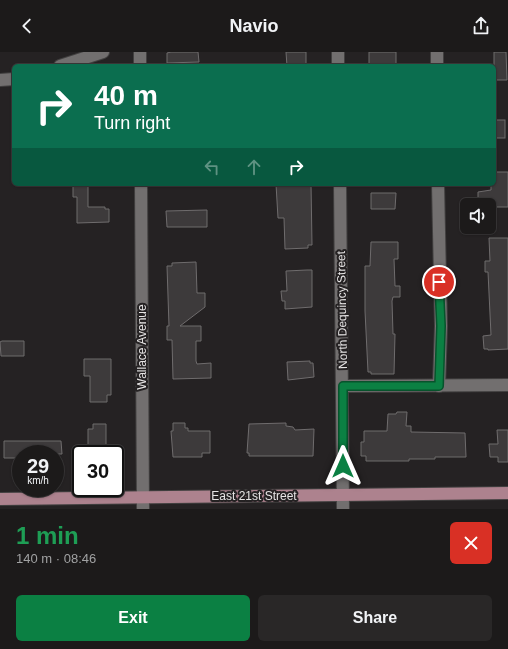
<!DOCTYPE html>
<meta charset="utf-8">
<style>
body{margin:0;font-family:Helvetica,sans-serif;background:#292727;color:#f1f3f6;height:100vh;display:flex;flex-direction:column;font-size:15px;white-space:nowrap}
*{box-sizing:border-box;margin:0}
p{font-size:13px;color:#a0a1a2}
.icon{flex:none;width:22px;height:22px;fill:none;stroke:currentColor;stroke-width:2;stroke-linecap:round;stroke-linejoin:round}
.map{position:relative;height:457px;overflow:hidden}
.sheet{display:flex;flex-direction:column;background:#1c1a1a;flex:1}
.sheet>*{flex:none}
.banner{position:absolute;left:12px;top:12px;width:484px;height:122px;border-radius:6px;box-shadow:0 1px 3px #0004,0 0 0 1px #3a3839;background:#0b6e4f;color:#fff;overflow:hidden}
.tools{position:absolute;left:460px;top:146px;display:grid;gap:8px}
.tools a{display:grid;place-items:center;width:36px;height:36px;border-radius:6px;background:#1c1a1a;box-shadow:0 1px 3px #0004,0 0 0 1px #3a3839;font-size:20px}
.speed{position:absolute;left:12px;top:393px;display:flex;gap:8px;font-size:20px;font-weight:700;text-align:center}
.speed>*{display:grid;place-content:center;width:52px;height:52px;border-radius:50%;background:#1c1a1a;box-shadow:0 1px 3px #0004,0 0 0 1px #3a3839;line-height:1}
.speed small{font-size:10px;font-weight:400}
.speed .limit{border:2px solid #111;border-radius:6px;background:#fff;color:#111}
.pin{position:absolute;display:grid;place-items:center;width:34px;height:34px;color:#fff;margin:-17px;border:2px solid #fff;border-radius:50%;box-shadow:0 1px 4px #0007}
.me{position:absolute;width:44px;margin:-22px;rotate:0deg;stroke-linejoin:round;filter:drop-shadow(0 0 3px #0008)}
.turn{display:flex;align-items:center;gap:14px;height:84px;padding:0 16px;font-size:18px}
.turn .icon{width:52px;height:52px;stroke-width:2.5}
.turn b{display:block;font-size:28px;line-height:34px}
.lanes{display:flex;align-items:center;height:38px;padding:0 16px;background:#0003;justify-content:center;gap:20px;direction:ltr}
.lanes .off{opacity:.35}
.round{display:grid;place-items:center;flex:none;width:42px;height:42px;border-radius:6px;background:#292727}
.overview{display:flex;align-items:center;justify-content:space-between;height:68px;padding:0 16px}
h1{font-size:24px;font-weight:700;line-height:30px;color:#1e9e55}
.primary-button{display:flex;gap:8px;margin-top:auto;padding:8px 16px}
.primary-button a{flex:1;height:46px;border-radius:6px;background:#0b8043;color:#fff;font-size:16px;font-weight:700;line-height:46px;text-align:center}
.primary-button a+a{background:#292727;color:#f1f3f6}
header{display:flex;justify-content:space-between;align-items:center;height:52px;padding:0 16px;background:#1c1a1a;font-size:18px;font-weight:700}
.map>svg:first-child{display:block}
.building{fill:#3d3a3b;stroke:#6f6c6d}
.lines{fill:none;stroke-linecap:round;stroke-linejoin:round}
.minor-casing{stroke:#424040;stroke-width:14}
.major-casing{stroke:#424040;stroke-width:14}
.minor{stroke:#726f6f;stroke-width:12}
.major{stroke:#ad828e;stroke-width:12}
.route-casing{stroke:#07532c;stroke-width:10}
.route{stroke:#0b8043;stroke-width:7}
.labels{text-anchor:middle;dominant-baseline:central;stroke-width:4;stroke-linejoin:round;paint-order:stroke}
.street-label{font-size:12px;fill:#e7e5e5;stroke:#252223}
</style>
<header><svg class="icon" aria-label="back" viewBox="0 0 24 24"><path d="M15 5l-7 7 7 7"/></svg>Navio<svg class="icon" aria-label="share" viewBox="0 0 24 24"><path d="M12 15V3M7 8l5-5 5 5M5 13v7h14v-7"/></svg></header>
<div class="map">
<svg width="508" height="457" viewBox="0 0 508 457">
<rect width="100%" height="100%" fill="#252223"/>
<g class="building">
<polygon points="171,0 198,0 199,10 167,11 167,1"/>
<polygon points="286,0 306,0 306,14 287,14"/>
<rect x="369" y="0" width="27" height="14"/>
<polygon points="494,0 506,0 507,28 494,28"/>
<rect x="494" y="68" width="11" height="18"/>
<polygon points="494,120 508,120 508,155 489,155 489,153 478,153 478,140 491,138 491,132 494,132"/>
<polygon points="73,132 88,132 88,155 105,155 105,157 109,157 109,170 77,171 77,145 73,145"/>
<polygon points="276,132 311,132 312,193 308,193 308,196 285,197 284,166 278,166"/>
<polygon points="371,141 396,141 395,157 371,157"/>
<polygon points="207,158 207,175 167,175 166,159"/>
<polygon points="489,186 508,186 508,297 488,298 488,297 484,297 483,284 491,283 488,220 485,220 485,209 490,209"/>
<polygon points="371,190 398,190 398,207 394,207 395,234 400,234 400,245 393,245 392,249 393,282 395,282 394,322 371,322 371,320 368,320 365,259 365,214 370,214"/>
<polygon points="196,210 197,241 205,241 205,255 180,274 201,274 201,289 196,289 196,309 197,312 211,311 211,326 173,327 172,288 167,288 167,274 169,274 167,214 172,214 172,211"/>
<polygon points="307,218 312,218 312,255 285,257 285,249 282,249 281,239 287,239 286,219"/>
<polygon points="2,289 24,289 24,304 1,304 0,290"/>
<polygon points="84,307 111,307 111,343 107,343 107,350 90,350 90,324 84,324"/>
<polygon points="310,309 310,311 313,311 314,325 288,328 287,310"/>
<polygon points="397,360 407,360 406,374 411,374 411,380 465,381 466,405 435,405 435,407 409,407 409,409 366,409 366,404 361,404 361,390 364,390 364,379 387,379 388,362 396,362"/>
<polygon points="173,371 185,371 185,376 188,376 188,379 210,379 210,401 202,401 202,405 173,405 171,379 173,379"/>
<polygon points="286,371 286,374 293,375 295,378 314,377 313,404 249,404 249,401 247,401 249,372"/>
<polygon points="93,372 106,372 106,402 88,402 88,377 93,377"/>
<polygon points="497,378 508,378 508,410 498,410 498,405 490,405 489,392 498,392"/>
<polygon points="4,389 61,389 62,402 21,402 21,406 4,406"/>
</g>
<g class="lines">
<defs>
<g id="minor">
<polyline points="140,0 140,14"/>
<polyline points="338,0 338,14"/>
<polyline points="60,14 103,0"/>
<polyline points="437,14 437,0"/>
<polyline points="0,28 14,27"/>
<polyline points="141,132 143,457"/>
<polyline points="340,132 343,457"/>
<polyline points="438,132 441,274 439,334"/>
<polyline points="343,334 508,333"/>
</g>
<polyline id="major" points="0,447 508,441"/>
</defs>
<use href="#minor" class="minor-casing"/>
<use href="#major" class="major-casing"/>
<use href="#minor" class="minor"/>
<use href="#major" class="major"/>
</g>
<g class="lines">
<defs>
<polyline id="route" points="343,414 343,334 439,334 441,274 439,230"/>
</defs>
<use href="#route" class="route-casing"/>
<use href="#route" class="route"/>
</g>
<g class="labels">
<g class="street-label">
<text transform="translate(342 258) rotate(-91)">North Dequincy Street</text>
<text transform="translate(142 295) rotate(-90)">Wallace Avenue</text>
<text x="254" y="444">East 21st Street</text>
</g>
</g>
</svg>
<div class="tools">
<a><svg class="icon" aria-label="sound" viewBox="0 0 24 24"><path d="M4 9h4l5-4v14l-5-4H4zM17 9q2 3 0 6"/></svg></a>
</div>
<div class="speed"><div>29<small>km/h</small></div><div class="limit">30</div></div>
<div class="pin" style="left:439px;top:230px;background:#d93025"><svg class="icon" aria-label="arrive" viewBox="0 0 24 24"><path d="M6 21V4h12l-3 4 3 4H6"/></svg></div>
<svg class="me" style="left:343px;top:414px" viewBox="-20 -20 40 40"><path d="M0-17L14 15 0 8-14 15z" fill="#0b8043" stroke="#fff" stroke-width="4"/></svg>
<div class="banner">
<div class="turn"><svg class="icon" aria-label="right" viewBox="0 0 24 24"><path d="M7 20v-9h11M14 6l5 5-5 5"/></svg><div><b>40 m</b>Turn right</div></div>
<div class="lanes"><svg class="icon off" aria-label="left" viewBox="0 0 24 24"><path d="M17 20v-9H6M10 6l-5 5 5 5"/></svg><svg class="icon off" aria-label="ahead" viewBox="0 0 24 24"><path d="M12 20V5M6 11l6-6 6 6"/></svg><svg class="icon" aria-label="right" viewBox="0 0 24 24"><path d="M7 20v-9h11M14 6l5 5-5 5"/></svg></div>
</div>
</div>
<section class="sheet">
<div class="overview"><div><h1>1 min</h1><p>140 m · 08:46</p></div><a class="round" style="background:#d93025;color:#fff"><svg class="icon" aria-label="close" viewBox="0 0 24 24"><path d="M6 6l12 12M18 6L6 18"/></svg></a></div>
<div class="primary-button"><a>Exit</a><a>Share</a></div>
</section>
